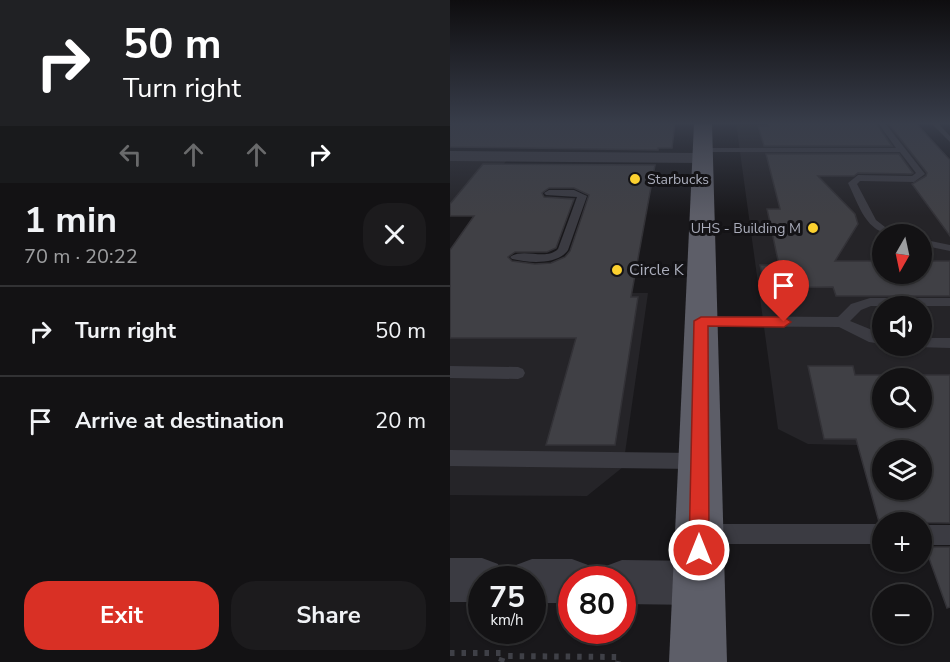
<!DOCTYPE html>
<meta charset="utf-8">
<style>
body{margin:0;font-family:"Nunito Sans",sans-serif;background:#1c1b1d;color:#f1f3f6;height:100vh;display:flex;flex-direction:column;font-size:22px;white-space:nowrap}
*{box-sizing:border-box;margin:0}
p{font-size:20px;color:#9d9ea0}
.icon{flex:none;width:33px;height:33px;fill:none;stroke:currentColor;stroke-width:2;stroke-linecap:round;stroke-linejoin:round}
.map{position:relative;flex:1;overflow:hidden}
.side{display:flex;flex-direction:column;background:#131214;width:450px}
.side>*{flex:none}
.hud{background:#202124;color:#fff;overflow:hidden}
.needle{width:39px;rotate:189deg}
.fabs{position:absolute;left:422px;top:224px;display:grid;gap:12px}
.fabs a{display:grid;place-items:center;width:60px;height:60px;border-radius:50%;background:#131214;box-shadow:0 2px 4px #0004,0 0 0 2px #323234;font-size:30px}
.speed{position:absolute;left:18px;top:566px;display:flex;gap:12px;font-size:30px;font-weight:700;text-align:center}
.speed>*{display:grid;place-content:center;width:78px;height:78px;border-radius:50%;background:#131214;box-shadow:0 2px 4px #0004,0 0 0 2px #323234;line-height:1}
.speed small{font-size:15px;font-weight:400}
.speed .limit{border:9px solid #d22;background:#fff;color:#111}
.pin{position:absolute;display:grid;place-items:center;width:51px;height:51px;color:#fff;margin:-62px -26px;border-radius:50% 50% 50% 0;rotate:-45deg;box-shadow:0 0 6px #0007}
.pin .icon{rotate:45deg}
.me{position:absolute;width:66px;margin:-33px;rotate:0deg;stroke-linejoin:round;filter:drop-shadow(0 0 4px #0008)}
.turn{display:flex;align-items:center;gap:21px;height:126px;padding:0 24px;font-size:27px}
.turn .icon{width:78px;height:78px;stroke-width:2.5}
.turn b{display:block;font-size:42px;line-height:51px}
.lanes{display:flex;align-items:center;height:57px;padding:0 24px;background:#0003;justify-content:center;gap:30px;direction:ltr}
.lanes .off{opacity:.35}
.round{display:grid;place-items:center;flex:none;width:63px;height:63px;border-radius:24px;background:#1c1b1d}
.head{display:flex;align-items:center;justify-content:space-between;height:102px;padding:0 24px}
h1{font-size:36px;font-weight:700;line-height:45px}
.button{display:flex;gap:12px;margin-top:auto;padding:12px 24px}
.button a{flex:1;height:69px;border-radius:24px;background:#d93025;color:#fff;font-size:24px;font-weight:700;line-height:69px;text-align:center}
.button a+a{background:#1c1b1d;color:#f1f3f6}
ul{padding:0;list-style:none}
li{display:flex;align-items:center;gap:18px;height:90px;padding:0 24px;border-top:2px solid #323234}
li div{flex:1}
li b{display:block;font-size:22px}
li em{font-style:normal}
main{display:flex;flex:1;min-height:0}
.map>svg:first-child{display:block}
.built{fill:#252428;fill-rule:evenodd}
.building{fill:#404045;stroke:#333237;stroke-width:1.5;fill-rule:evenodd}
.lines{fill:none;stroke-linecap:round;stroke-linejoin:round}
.path{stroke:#3f4047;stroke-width:6;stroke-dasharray:4.5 7;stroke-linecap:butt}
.service{fill:#3b3b42;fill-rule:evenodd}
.minor{fill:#3b3b42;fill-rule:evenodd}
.trunk{fill:#5d5e68;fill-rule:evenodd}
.route{fill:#d93025;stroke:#8d1f18;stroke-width:1.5}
.poi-dot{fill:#fcd12f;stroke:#141316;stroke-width:2}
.labels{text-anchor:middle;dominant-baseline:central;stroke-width:6;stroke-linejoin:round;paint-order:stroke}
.far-poi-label{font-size:14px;fill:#aaadbb;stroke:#141316;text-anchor:start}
.poi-label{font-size:16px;fill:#aaadbb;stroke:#141316;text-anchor:start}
</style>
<main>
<section class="side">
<div class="hud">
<div class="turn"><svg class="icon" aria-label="right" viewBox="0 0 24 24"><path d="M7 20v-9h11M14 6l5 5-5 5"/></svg><div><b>50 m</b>Turn right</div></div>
<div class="lanes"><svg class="icon off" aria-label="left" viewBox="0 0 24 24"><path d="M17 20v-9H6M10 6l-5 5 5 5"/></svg><svg class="icon off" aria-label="ahead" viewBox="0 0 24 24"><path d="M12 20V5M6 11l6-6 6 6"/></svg><svg class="icon off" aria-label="ahead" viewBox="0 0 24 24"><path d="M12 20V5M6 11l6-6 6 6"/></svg><svg class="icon" aria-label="right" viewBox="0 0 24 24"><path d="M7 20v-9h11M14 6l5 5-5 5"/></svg></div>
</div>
<div class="head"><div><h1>1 min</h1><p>70 m · 20:22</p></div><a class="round"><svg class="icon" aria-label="close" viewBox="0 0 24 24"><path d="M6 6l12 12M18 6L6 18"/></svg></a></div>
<ul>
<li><svg class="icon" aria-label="right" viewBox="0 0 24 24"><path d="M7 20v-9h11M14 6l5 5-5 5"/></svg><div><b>Turn right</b></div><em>50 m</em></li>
<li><svg class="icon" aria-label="arrive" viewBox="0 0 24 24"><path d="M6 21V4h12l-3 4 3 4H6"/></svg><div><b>Arrive at destination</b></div><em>20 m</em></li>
</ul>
<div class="button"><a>Exit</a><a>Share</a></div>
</section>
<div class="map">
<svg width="500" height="662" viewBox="0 0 500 662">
<rect width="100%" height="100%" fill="#19181b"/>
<g class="built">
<path d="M286,123H466L500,160V447L358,444L328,429ZM432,234H471V273H432ZM432,306H471V345H432ZM432,378H471V417H432Z"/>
<polygon points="0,161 56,161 16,216 0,216"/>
<polygon points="0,293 198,293 173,467 137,496 0,495"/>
</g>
<g class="building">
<polygon points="0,123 225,123 222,148 208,148 208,150 0,147"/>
<polygon points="317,123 426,123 442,146 314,146 308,126 318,126"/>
<polygon points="438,123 466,123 500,160 500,236 462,184 476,176 477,173"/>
<polygon points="316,154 449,154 463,173 461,174 408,173 404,176 368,176 405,214 408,224 385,261 432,261 432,273 471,273 471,261 500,261 500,296 386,296 383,287 315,288 310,265 329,265 317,209 330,209"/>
<path d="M33,164L205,165L181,297H188L165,445H96L126,338H0V250L24,216H0V204ZM99,188H124L139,195L120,251L115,257L101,263L85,264L62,261L58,257L65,252H97L106,248L124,199L94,197L92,193Z"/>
<path d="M358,366H403L405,375H500V523L429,522L406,439H374ZM432,378H471V417H432ZM432,450H471V489H432Z"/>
<polygon points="475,547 500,547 500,607 497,608"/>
</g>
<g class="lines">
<g class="path">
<polyline points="0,653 51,653 50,658"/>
<polyline points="51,662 53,656 169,657 168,662"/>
</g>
<g class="service">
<path d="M428,123H435L475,174L464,182L410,181L407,184L426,220L444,234C416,234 409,205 398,183L408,175L462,176L466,173L450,152H252L248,150L252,148H446Z"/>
<polygon points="481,123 488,123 500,136 500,142"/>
<path d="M99,190H124L137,196L118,250C108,265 79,263 62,259L60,257C73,247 96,261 108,249L127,197L96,195L94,193Z"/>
<polygon points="471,239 500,245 500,251 471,245"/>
<polygon points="420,298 500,298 500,306 421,306 411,310 400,321 432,334 432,344 419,342 389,327 251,326 244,321 251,316 388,317 401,304"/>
<polygon points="471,338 500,338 500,348 466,347 465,345 471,345"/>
<polygon points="0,366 68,367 73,369 75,373 73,377 68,379 0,378"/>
<polygon points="0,450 244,453 250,455 253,461 250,467 244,469 0,466"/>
<polygon points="257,524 432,524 432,544 257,544 250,541 247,534 250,527"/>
<rect x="471" y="525" width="29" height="20"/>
</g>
<g class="minor">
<polygon points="0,151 252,153 258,154 261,158 258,162 252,163 0,161"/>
<polygon points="0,558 32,558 48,564 54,579 32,579 32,602 0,602"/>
<polygon points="82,559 122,559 138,565 144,579 122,579 122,603 82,603 82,579 60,579 66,565"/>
<polygon points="172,560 249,561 265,567 271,583 265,599 249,605 172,604 172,579 151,579 156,566"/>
</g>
<polygon class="trunk" points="244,123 262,123 277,662 219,662"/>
</g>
<linearGradient id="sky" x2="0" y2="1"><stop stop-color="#0e0d0f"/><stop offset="0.57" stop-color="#383d4a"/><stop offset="1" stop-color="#383d4a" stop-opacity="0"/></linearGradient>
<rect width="500" height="216" fill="url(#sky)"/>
<polygon class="route" points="251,317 334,317 341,322 334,327 258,326 259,550 256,557 249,560 242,557 239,550 244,321"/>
<g class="poi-dot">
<circle cx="185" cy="179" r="6"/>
<circle cx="363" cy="228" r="6"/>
<circle cx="167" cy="270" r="6"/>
</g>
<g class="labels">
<g class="far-poi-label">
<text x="197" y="179">Starbucks</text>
<text x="351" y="228" text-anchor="end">UHS - Building M</text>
</g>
<g class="poi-label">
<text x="179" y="270">Circle K</text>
</g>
</g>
</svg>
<div class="fabs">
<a><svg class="needle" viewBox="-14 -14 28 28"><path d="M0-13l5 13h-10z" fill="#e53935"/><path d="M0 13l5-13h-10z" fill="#9d9ea0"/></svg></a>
<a><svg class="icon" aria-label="sound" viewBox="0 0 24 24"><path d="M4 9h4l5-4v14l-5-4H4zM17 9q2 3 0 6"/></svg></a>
<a><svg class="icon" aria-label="search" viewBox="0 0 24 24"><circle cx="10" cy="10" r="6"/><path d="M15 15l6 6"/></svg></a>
<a><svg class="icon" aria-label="layers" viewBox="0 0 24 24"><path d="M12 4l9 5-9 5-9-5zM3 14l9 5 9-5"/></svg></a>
<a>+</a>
<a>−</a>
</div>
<div class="speed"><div>75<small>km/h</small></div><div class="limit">80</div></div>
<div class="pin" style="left:334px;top:322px;background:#d93025"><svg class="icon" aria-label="arrive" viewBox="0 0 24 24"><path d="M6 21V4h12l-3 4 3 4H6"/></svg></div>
<svg class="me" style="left:249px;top:550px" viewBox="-20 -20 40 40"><circle r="17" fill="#d93025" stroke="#fff" stroke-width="3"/><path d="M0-11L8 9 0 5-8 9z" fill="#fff"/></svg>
</div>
</main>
